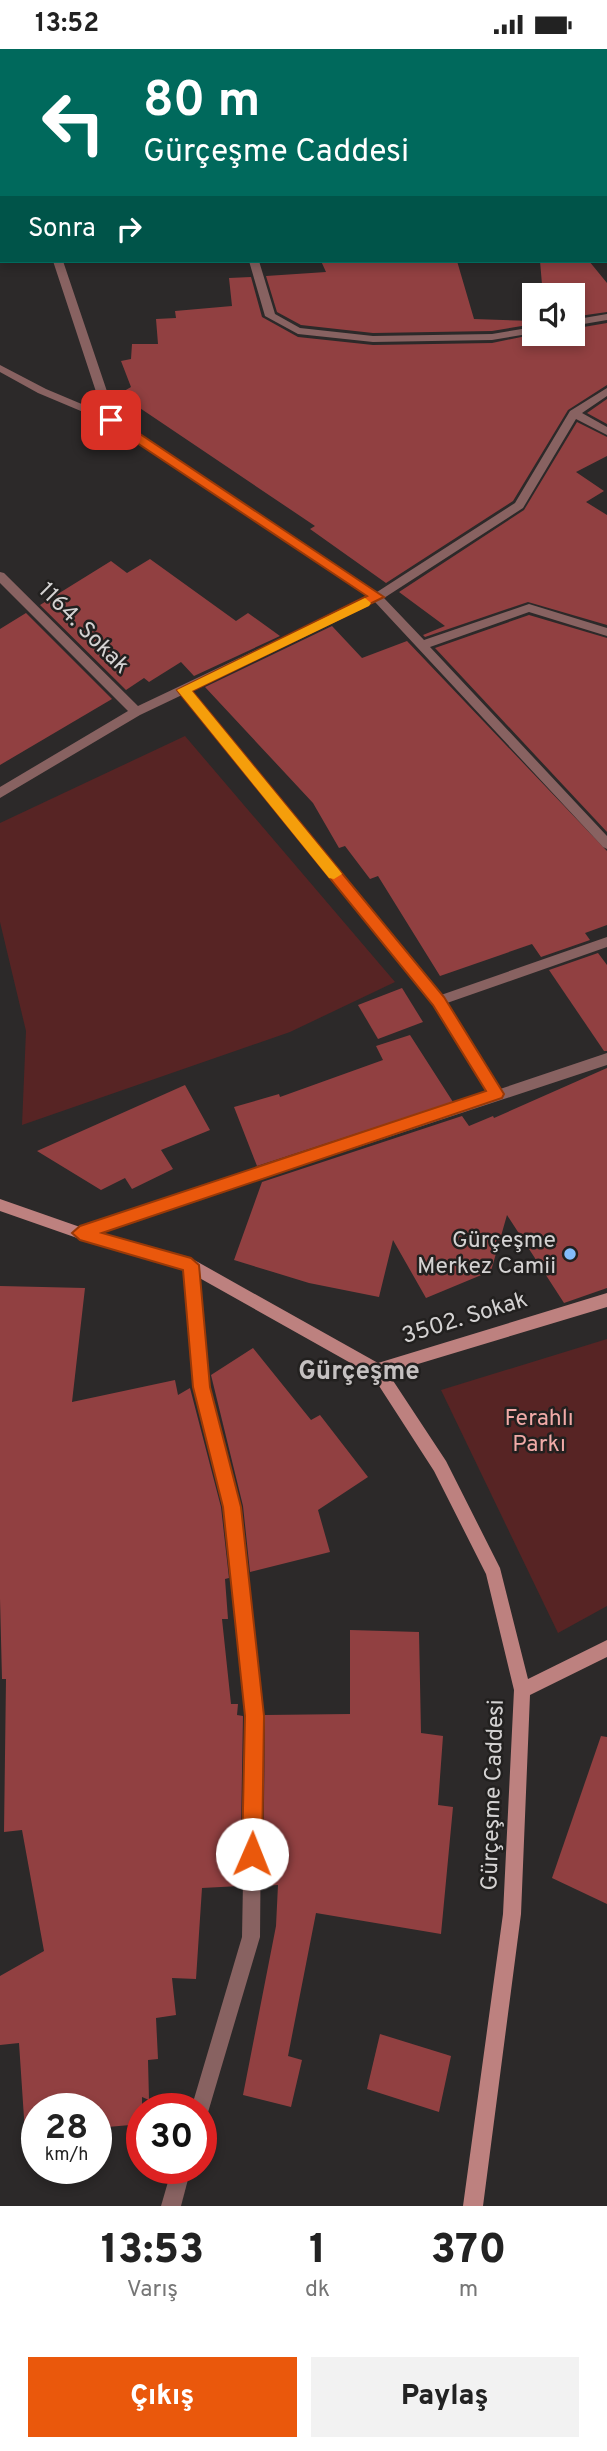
<!DOCTYPE html>
<html lang="tr">
<meta charset="utf-8">
<style>
body{margin:0;font-family:Overpass,sans-serif;background:#f2f2f2;color:#222;height:100vh;display:flex;flex-direction:column;font-size:26px;white-space:nowrap}
*{box-sizing:border-box;margin:0}
p{font-size:23px;color:#767676}
.icon{flex:none;width:38px;height:38px;fill:none;stroke:currentColor;stroke-width:2;stroke-linecap:round;stroke-linejoin:round}
.map{position:relative;height:2157px;overflow:hidden}
.side{display:flex;flex-direction:column;background:#fff;flex:1}
.side>*{flex:none}
.guide{position:absolute;left:0px;top:0px;width:607px;height:214px;box-shadow:0 4px 10px #0003;background:#00695c;color:#fff;overflow:hidden}
.tools{position:absolute;left:522px;top:234px;display:grid;gap:14px}
.tools a{display:grid;place-items:center;width:63px;height:63px;border-radius:0px;background:#fff;box-shadow:0 4px 10px #0003;font-size:35px}
.speed{position:absolute;left:21px;top:2044px;display:flex;gap:14px;font-size:35px;font-weight:700;text-align:center}
.speed>*{display:grid;place-content:center;width:91px;height:91px;border-radius:50%;background:#fff;box-shadow:0 4px 10px #0003;line-height:1}
.speed small{font-size:18px;font-weight:400}
.speed .limit{border:10px solid #d22;background:#fff;color:#111}
.pin{position:absolute;display:grid;place-items:center;width:60px;height:60px;color:#fff;margin:-30px;border-radius:14px;box-shadow:0 4px 10px #0006}
.me{position:absolute;width:77px;margin:-38px;rotate:1deg;stroke-linejoin:round;filter:drop-shadow(0 0 5px #0008)}
.turn{display:flex;align-items:center;gap:24px;height:147px;padding:0 28px;font-size:32px}
.turn .icon{width:91px;height:91px;stroke-width:2.5}
.turn b{display:block;font-size:49px;line-height:60px}
.then{display:flex;align-items:center;height:66px;padding:0 28px;background:#0003;gap:14px;font-size:26px}
.eta{display:flex;justify-content:space-evenly;align-items:center;height:119px;text-align:center}
.eta b{font-size:42px;font-weight:800;line-height:49px}
.primary-button{display:flex;gap:14px;margin-top:auto;padding:14px 28px}
.primary-button a{flex:1;height:80px;border-radius:0px;background:#ea580c;color:#fff;font-size:28px;font-weight:800;line-height:80px;text-align:center}
.primary-button a+a{background:#f2f2f2;color:#222}
.status{display:flex;justify-content:space-between;align-items:center;height:49px;padding:0 35px;background:#fff;direction:ltr}
.status svg{height:19px;fill:currentColor}
.map>svg:first-child{display:block}
.green{fill:#572424}
.building{fill:#914041}
.lines{fill:none;stroke-linecap:round;stroke-linejoin:round}
.street{fill:#886261;fill-rule:evenodd}
.secondary{fill:#bd817f;fill-rule:evenodd}
.route{fill:#ea580c;stroke:#983908;stroke-width:2}
.slow{fill:#f59e0b}
.poi-dot{fill:#83bcfb;stroke:#22201f;stroke-width:2.5}
.labels{text-anchor:middle;dominant-baseline:central;stroke-width:5;stroke-linejoin:round;paint-order:stroke}
.street-label{font-size:23px;fill:#d4d2d2;stroke:#22201f}
.poi-label{font-size:23px;fill:#d4d2d2;stroke:#22201f;text-anchor:end}
.park-label{font-size:23px;fill:#f1aaa7;stroke:#22201f}
.quarter-label{font-size:26px;font-weight:bold;fill:#c5c1c1;stroke:#22201f}
</style>
<div class="status"><b>13:52</b><svg viewBox="0 0 49 12"><path d="M0 12V9h3v3zM5 12V6h3v6zM10 12V3h3v9zM15 12V0h3v12zM26 1h20v11H26zM47 4h2v5h-2z"/></svg></div>
<div class="map">
<svg width="607" height="2157" viewBox="0 0 607 2157">
<rect width="100%" height="100%" fill="#2c2929"/>
<g class="green">
<polygon points="185,687 395,933 290,983 22,1076 26,982 0,873 0,774"/>
<polygon points="607,1290 607,1557 558,1584 441,1341"/>
</g>
<g class="building">
<polygon points="321,212 457,212 474,270 534,272 534,275 492,282 373,284 301,276 277,263 266,227 326,223"/>
<polygon points="540,212 589,212 607,234 607,263 572,268 572,247 543,247"/>
<polygon points="251,228 262,268 298,288 373,296 492,294 536,285 572,285 572,280 607,274 607,336 568,361 513,452 386,534 310,480 315,477 119,345 131,338 121,312 131,310 132,295 158,295 156,270 176,269 175,262 232,257 229,229"/>
<polygon points="607,350 607,375 587,364"/>
<polygon points="577,373 607,388 607,407 576,423 604,442 586,453 607,466 607,576 528,553 425,588 423,586 445,577 399,543 524,461"/>
<polygon points="150,510 236,572 248,564 280,587 194,627 181,613 149,633 144,629 126,641 40,556 111,512 127,524"/>
<polygon points="26,564 112,650 0,716 0,580"/>
<polygon points="529,566 607,589 607,783 435,599"/>
<polygon points="332,577 362,609 407,592 607,802 607,876 585,884 590,891 541,908 532,895 440,927 378,827 370,830 345,797 339,799 313,754 205,638"/>
<polygon points="598,904 607,916 607,1002 604,1002 549,921"/>
<polygon points="402,939 423,973 378,990 358,956"/>
<polygon points="410,986 453,1053 257,1117 234,1058 279,1045 280,1048 383,1011 376,997"/>
<polygon points="607,1019 607,1239 564,1254 507,1166 491,1222 426,1249 393,1191 379,1248 309,1234 234,1211 262,1133 462,1067 469,1077 493,1067 494,1069"/>
<polygon points="185,1036 210,1081 161,1101 173,1120 132,1140 125,1129 101,1141 37,1102"/>
<polygon points="0,1237 85,1239 72,1353 175,1331 178,1346 190,1339 221,1458 229,1529 225,1530 228,1570 222,1570 231,1655 238,1655 237,1666 243,1667 240,1837 202,1839 196,1930 172,1929 176,1966 156,1969 158,2010 148,2011 149,2051 142,2048 142,2075 96,2079 96,2060 37,2060 37,2083 25,2084 19,1994 0,1996 0,1927 44,1902 22,1781 4,1783 6,1630 2,1630 0,1550"/>
<polygon points="253,1299 311,1371 320,1366 368,1428 318,1461 330,1503 250,1523 243,1457 211,1326"/>
<polygon points="350,1581 419,1583 421,1684 443,1687 438,1756 453,1758 441,1885 316,1864 288,2007 302,2011 291,2058 243,2046 276,1877 278,1836 263,1837 265,1666 350,1665"/>
<polygon points="601,1687 607,1688 607,1855 552,1829"/>
<polygon points="380,1985 451,2007 439,2063 367,2040"/>
</g>
<g class="lines">
<g class="street">
<polygon points="66,0 75,0 76,2 67,2"/>
<polygon points="92,0 102,0 91,2"/>
<polygon points="134,0 144,0 145,2 135,2"/>
<polygon points="267,0 276,0 277,2 268,2"/>
<polygon points="541,0 551,0 552,2 542,2"/>
<polygon points="606,38 607,39 607,45 606,44"/>
<polygon points="0,71 2,72 2,80 0,79"/>
<polygon points="53,212 63,212 116,369 377,543 515,454 570,362 607,339 607,347 582,364 607,378 607,386 576,370 523,459 384,549 424,591 529,555 607,579 607,587 529,563 430,598 607,787 607,800 603,798 375,553 191,642 441,946 607,888 607,898 447,954 500,1040 607,1004 607,1016 80,1190 75,1188 73,1184 75,1180 488,1044 433,956 182,646 140,666 0,749 0,738 128,662 0,534 0,523 4,524 138,657 368,548 107,373 38,344 0,323 0,316 46,340 103,364"/>
<polygon points="249,212 259,212 275,265 300,279 373,287 492,285 534,278 534,284 492,291 373,293 298,285 265,267"/>
<polygon points="607,265 607,271 572,277 572,271"/>
<polygon points="191,1211 196,1212 198,1217 209,1338 240,1458 262,1667 260,1888 209,2060 207,2067 201,2069 201,2060 191,2060 242,1888 246,1667 224,1458 193,1338 184,1217 186,1212"/>
<polygon points="172,2119 191,2119 181,2157 161,2157"/>
</g>
<polygon class="secondary" points="0,1150 80,1178 196,1212 378,1314 607,1244 607,1258 388,1324 446,1412 500,1519 528,1630 607,1591 607,1608 530,1646 521,1865 483,2157 463,2157 503,1865 514,1641 486,1525 434,1422 372,1326 187,1222 80,1190 0,1162"/>
</g>
<polygon class="route" points="107,369 116,369 384,548 192,642 444,948 504,1045 502,1049 102,1184 191,1209 199,1216 210,1338 241,1458 264,1667 262,1805 259,1812 252,1815 245,1812 242,1805 245,1667 223,1458 193,1338 183,1221 80,1191 72,1184 80,1177 486,1042 433,956 177,641 367,547 107,374"/>
<polygon class="slow" points="365,549 371,554 369,557 192,642 339,821 342,825 334,830 329,829 177,641"/>
<circle class="poi-dot" cx="570" cy="1205" r="7"/>
<g class="labels">
<g class="street-label">
<text transform="translate(83 580) rotate(45)">1164. Sokak</text>
<text transform="translate(465 1270) rotate(-17)">3502. Sokak</text>
<text transform="translate(494 1746) rotate(-88)">Gürçeşme Caddesi</text>
</g>
<g class="poi-label">
<text x="556" y="1192">Gürçeşme<tspan x="556" dy="26">Merkez Camii</tspan></text>
</g>
<g class="park-label">
<text x="539" y="1370">Ferahlı<tspan x="539" dy="26">Parkı</tspan></text>
</g>
<g class="quarter-label">
<text x="359" y="1323">Gürçeşme</text>
</g>
</g>
</svg>
<div class="tools">
<a><svg class="icon" aria-label="sound" viewBox="0 0 24 24"><path d="M4 9h4l5-4v14l-5-4H4zM17 9q2 3 0 6"/></svg></a>
</div>
<div class="speed"><div>28<small>km/h</small></div><div class="limit">30</div></div>
<div class="pin" style="left:111px;top:371px;background:#d93025"><svg class="icon" aria-label="arrive" viewBox="0 0 24 24"><path d="M6 21V4h12l-3 4 3 4H6"/></svg></div>
<svg class="me" style="left:252px;top:1805px" viewBox="-20 -20 40 40"><circle r="19" fill="#fff"/><path d="M0-13L10 11 0 6-10 11z" fill="#ea580c"/></svg>
<div class="guide">
<div class="turn"><svg class="icon" aria-label="left" viewBox="0 0 24 24"><path d="M17 20v-9H6M10 6l-5 5 5 5"/></svg><div><b>80 m</b>Gürçeşme Caddesi</div></div>
<div class="then">Sonra<svg class="icon" aria-label="right" viewBox="0 0 24 24"><path d="M7 20v-9h11M14 6l5 5-5 5"/></svg></div>
</div>
</div>
<section class="side">
<div class="eta">
<div><b>13:53</b><p>Varış</p></div>
<div><b>1</b><p>dk</p></div>
<div><b>370</b><p>m</p></div>
</div>
<div class="primary-button"><a>Çıkış</a><a>Paylaş</a></div>
</section>
